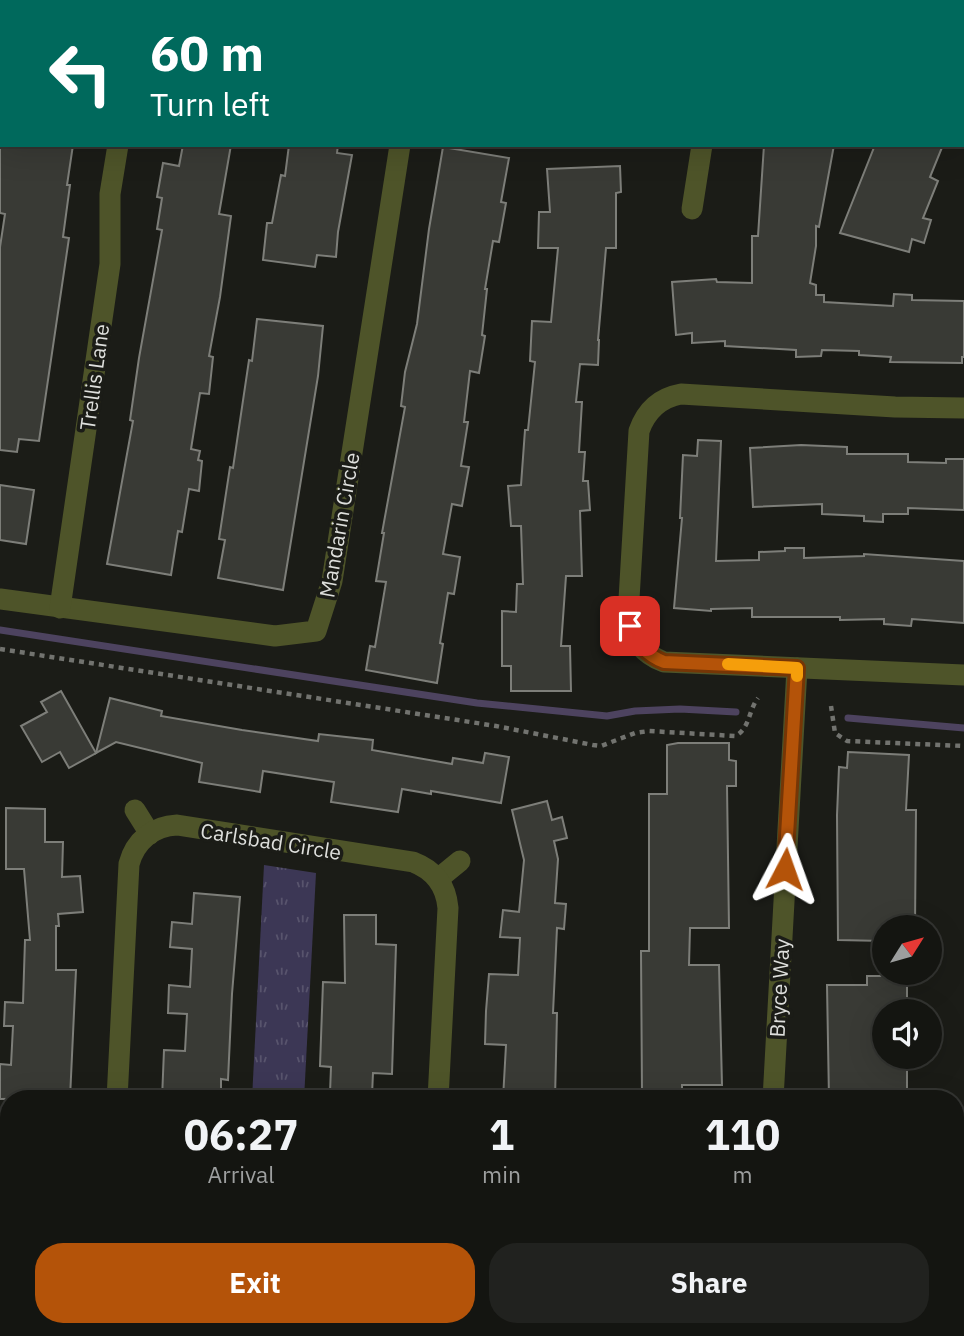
<!DOCTYPE html>
<style>
body{margin:0;font-family:"IBM Plex Sans",sans-serif;background:#21221f;color:#f1f3f6;height:100vh;display:flex;flex-direction:column;font-size:26px;white-space:nowrap}
*{box-sizing:border-box;margin:0}
p{font-size:23px;color:#9d9f9f}
.icon{flex:none;width:38px;height:38px;fill:none;stroke:currentColor;stroke-width:2;stroke-linecap:round;stroke-linejoin:round}
.map{position:relative;flex:1;overflow:hidden}
.details{position:absolute;left:0px;top:1090px;width:964px;height:247px;display:flex;flex-direction:column;background:#141511;border-radius:28px 28px 0 0;box-shadow:0 7px 28px #0002,0 0 0 2px #333431}
.details>*{flex:none}
.banner{position:absolute;left:0px;top:0px;width:964px;height:147px;box-shadow:0 7px 28px #0002,0 0 0 2px #333431;background:#00695c;color:#fff;overflow:hidden}
.needle{width:46px;rotate:53deg}
.fabs{position:absolute;left:872px;top:915px;display:grid;gap:14px}
.fabs a{display:grid;place-items:center;width:70px;height:70px;border-radius:50%;background:#141511;box-shadow:0 7px 28px #0002,0 0 0 2px #333431;font-size:35px}
.pin{position:absolute;display:grid;place-items:center;width:60px;height:60px;color:#fff;margin:-30px;border-radius:14px;box-shadow:0 4px 10px #0006}
.me{position:absolute;width:77px;margin:-38px;rotate:4deg;stroke-linejoin:round;filter:drop-shadow(0 0 5px #0008)}
.turn{display:flex;align-items:center;gap:24px;height:147px;padding:0 35px;font-size:32px}
.turn .icon{width:91px;height:91px;stroke-width:2.5}
.turn b{display:block;font-size:49px;line-height:60px}
.eta{display:flex;justify-content:space-evenly;align-items:center;height:119px;text-align:center}
.eta b{font-size:42px;font-weight:700;line-height:49px}
.action{display:flex;gap:14px;margin-top:auto;padding:14px 35px}
.action a{flex:1;height:80px;border-radius:28px;background:#b45309;color:#fff;font-size:28px;font-weight:700;line-height:80px;text-align:center}
.action a+a{background:#21221f;color:#f1f3f6}
.map>svg:first-child{display:block}
.grass{fill:url(#grass-tufts)}
.lines{fill:none;stroke-linecap:round;stroke-linejoin:round}
.stream{stroke:#4d435f;stroke-width:7}
.building{fill:#393a35;stroke:#7d7e79;stroke-width:2}
.path{stroke:#72736f;stroke-width:4.5;stroke-dasharray:5 5;stroke-linecap:butt}
.minor{stroke:#4e5429;stroke-width:21}
.route-casing{stroke:#753606;stroke-width:18}
.route{stroke:#b45309;stroke-width:12}
.slow{stroke:#f59e0b;stroke-width:12}
.labels{text-anchor:middle;dominant-baseline:central;stroke-width:7;stroke-linejoin:round;paint-order:stroke}
.street-label{font-size:21px;fill:#dedfdc;stroke:#1b1c17}
</style>
<div class="map">
<svg width="964" height="1336" viewBox="0 0 964 1336">
<defs>
<pattern id="grass-tufts" width="24" height="20" patternUnits="userSpaceOnUse" patternTransform="scale(1.75)"><rect width="24" height="20" fill="#3c3755"/><path d="M3 7l-1-3M5 7V3M7 7l1-3M15 17l-1-3M17 17v-4M19 17l1-3" fill="none" stroke="#58546d"/></pattern>
</defs>
<rect width="100%" height="100%" fill="#1b1c17"/>
<g class="grass">
<polygon points="264,865 316,873 304,1099 252,1099"/>
<polygon points="240,1328 293,1328 293,1336 239,1336"/>
</g>
<g class="lines">
<g class="stream">
<polyline points="0,630 477,703 607,716 635,711 680,709 736,712"/>
<polyline points="848,718 964,728"/>
</g>
</g>
<g class="building">
<polygon points="0,145 73,145 67,185 70,185 63,237 69,238 39,441 19,439 17,452 0,450 0,247 5,214 0,213"/>
<polygon points="183,145 231,145 219,214 231,216 220,297 209,356 213,357 209,394 200,393 191,449 200,451 198,460 202,461 199,491 189,489 182,532 178,531 171,575 107,564 133,421 130,420 139,358 162,230 157,229 162,198 157,197 163,163 179,166"/>
<polygon points="289,145 338,145 337,153 352,155 338,232 336,257 317,255 315,267 263,260 267,223 272,223 281,175 285,176"/>
<polygon points="764,145 834,145 819,227 816,226 816,246 810,283 816,285 816,295 824,295 824,302 893,306 894,294 912,295 912,300 964,301 964,357 962,357 962,363 890,362 891,357 859,355 859,351 822,350 821,356 796,357 796,350 725,346 725,341 692,343 692,333 676,335 672,282 716,279 717,282 752,283 752,236 758,236"/>
<polygon points="875,145 943,145 930,177 938,181 923,218 931,220 924,243 912,239 909,252 840,233"/>
<polygon points="443,147 509,158 501,202 506,203 499,242 493,241 485,289 487,289 482,335 485,336 479,373 470,371 464,422 468,422 461,466 469,467 462,506 452,504 443,554 460,557 454,594 448,593 440,643 443,644 437,683 366,670 370,646 375,647 386,582 376,581 384,533 382,533 405,407 401,406 405,372 417,324 429,229"/>
<polygon points="620,166 621,192 616,193 616,248 606,248 598,340 599,340 598,365 580,364 576,402 582,402 579,452 585,452 583,481 588,481 590,510 580,511 582,576 566,576 561,646 570,646 571,691 511,691 511,666 502,666 502,611 516,612 517,584 523,584 521,526 511,526 508,486 521,485 525,430 528,430 535,362 530,361 532,321 551,322 558,248 538,248 539,212 550,212 547,169"/>
<polygon points="257,319 323,326 318,376 283,590 218,578 225,540 219,539 230,467 233,468 249,360 252,361"/>
<polygon points="698,440 721,441 716,561 759,560 759,552 785,551 785,548 804,548 804,558 864,556 864,554 964,561 964,623 912,619 911,626 884,624 884,619 840,620 840,617 752,617 752,608 711,609 711,611 674,608 682,518 680,518 683,455 697,456"/>
<polygon points="801,445 847,447 847,454 908,454 908,462 946,463 946,459 964,459 964,510 908,508 908,514 883,514 883,522 864,521 864,516 822,514 822,504 753,507 750,448"/>
<polygon points="0,485 34,490 26,544 0,540"/>
<polygon points="61,691 96,753 69,768 60,752 42,762 21,726 47,712 41,702"/>
<polygon points="110,698 162,711 161,716 242,730 318,741 319,734 373,740 372,750 452,764 453,758 483,763 485,753 509,757 501,803 431,791 431,794 402,789 398,812 331,802 334,782 314,779 263,771 260,792 199,782 202,763 116,742 96,753"/>
<polygon points="678,743 729,743 729,760 736,761 736,786 727,786 729,928 690,928 689,965 719,965 722,1085 682,1085 682,1095 642,1095 641,951 649,951 649,794 667,794 667,745"/>
<polygon points="848,752 909,755 906,810 916,810 915,928 884,928 884,941 838,940 837,815 839,767 847,768"/>
<polygon points="547,801 552,820 562,817 567,838 554,841 558,859 555,903 566,904 564,929 557,928 553,1013 557,1013 555,1099 503,1099 506,1045 485,1044 486,1011 489,974 518,975 520,938 500,937 503,910 519,912 524,860 512,810"/>
<polygon points="6,808 45,809 45,842 63,842 62,877 80,876 83,912 58,914 59,926 56,926 56,970 76,970 70,1098 0,1099 0,1064 11,1065 13,1026 4,1026 5,1002 23,1003 25,940 30,940 24,869 6,869"/>
<polygon points="194,893 240,897 232,994 228,1080 221,1079 221,1099 162,1099 164,1050 185,1051 187,1014 168,1013 169,985 190,987 192,949 170,947 172,922 192,924"/>
<polygon points="344,915 376,915 376,944 396,945 392,1074 373,1073 372,1095 330,1093 331,1067 320,1066 323,982 345,983"/>
<polygon points="867,976 907,976 907,1012 884,1012 884,1057 907,1057 907,1099 829,1099 827,985 867,985"/>
</g>
<g class="lines">
<g class="path">
<path d="M0,649L496,726L593,745L601,746L635,733L649,731L735,736C750,729 748,711 758,698"/>
<polyline points="831,706 835,733 847,741 964,746"/>
</g>
<g class="minor">
<polyline points="338,0 350,2"/>
<polyline points="140,2 140,0"/>
<polyline points="962,88 964,88"/>
<polyline points="692,209 702,145"/>
<path d="M964,408L895,407L681,394C659,398 646,411 639,431L628,616C631,638 643,654 664,662L964,675"/>
<polyline points="0,599 275,636 316,631 332,581 400,145"/>
<polyline points="60,608 110,264 110,194 118,145"/>
<polyline points="135,810 150,834"/>
<polyline points="438,879 460,861"/>
<path d="M117,1099L129,864C135,841 153,826 177,825L413,862C434,870 446,885 448,908L438,1099"/>
<polyline points="773,1099 797,668"/>
<polyline points="857,1328 927,1336"/>
<polyline points="106,1336 106,1328"/>
<polyline points="426,1336 427,1328"/>
<polyline points="761,1336 762,1328"/>
</g>
</g>
<g class="lines">
<defs>
<path id="route" d="M630,626C637,643 646,655 664,662L797,668L785,869"/>
</defs>
<use href="#route" class="route-casing"/>
<use href="#route" class="route"/>
<polyline class="slow" points="728,664 797,668 797,676"/>
</g>
<g class="labels">
<g class="street-label">
<text transform="translate(94 377) rotate(-82)">Trellis Lane</text>
<text transform="translate(339 525) rotate(-80)">Mandarin Circle</text>
<text transform="translate(271 841) rotate(9)">Carlsbad Circle</text>
<text transform="translate(779 988) rotate(-87)">Bryce Way</text>
</g>
</g>
</svg>
<div class="fabs">
<a><svg class="needle" viewBox="-14 -14 28 28"><path d="M0-13l5 13h-10z" fill="#e53935"/><path d="M0 13l5-13h-10z" fill="#9d9f9f"/></svg></a>
<a><svg class="icon" aria-label="sound" viewBox="0 0 24 24"><path d="M4 9h4l5-4v14l-5-4H4zM17 9q2 3 0 6"/></svg></a>
</div>
<div class="pin" style="left:630px;top:626px;background:#d93025"><svg class="icon" aria-label="arrive" viewBox="0 0 24 24"><path d="M6 21V4h12l-3 4 3 4H6"/></svg></div>
<svg class="me" style="left:785px;top:869px" viewBox="-20 -20 40 40"><path d="M0-17L14 15 0 8-14 15z" fill="#b45309" stroke="#fff" stroke-width="4"/></svg>
<div class="banner">
<div class="turn"><svg class="icon" aria-label="left" viewBox="0 0 24 24"><path d="M17 20v-9H6M10 6l-5 5 5 5"/></svg><div><b>60 m</b>Turn left</div></div>
</div>
<section class="details">
<div class="eta">
<div><b>06:27</b><p>Arrival</p></div>
<div><b>1</b><p>min</p></div>
<div><b>110</b><p>m</p></div>
</div>
<div class="action"><a>Exit</a><a>Share</a></div>
</section>
</div>
